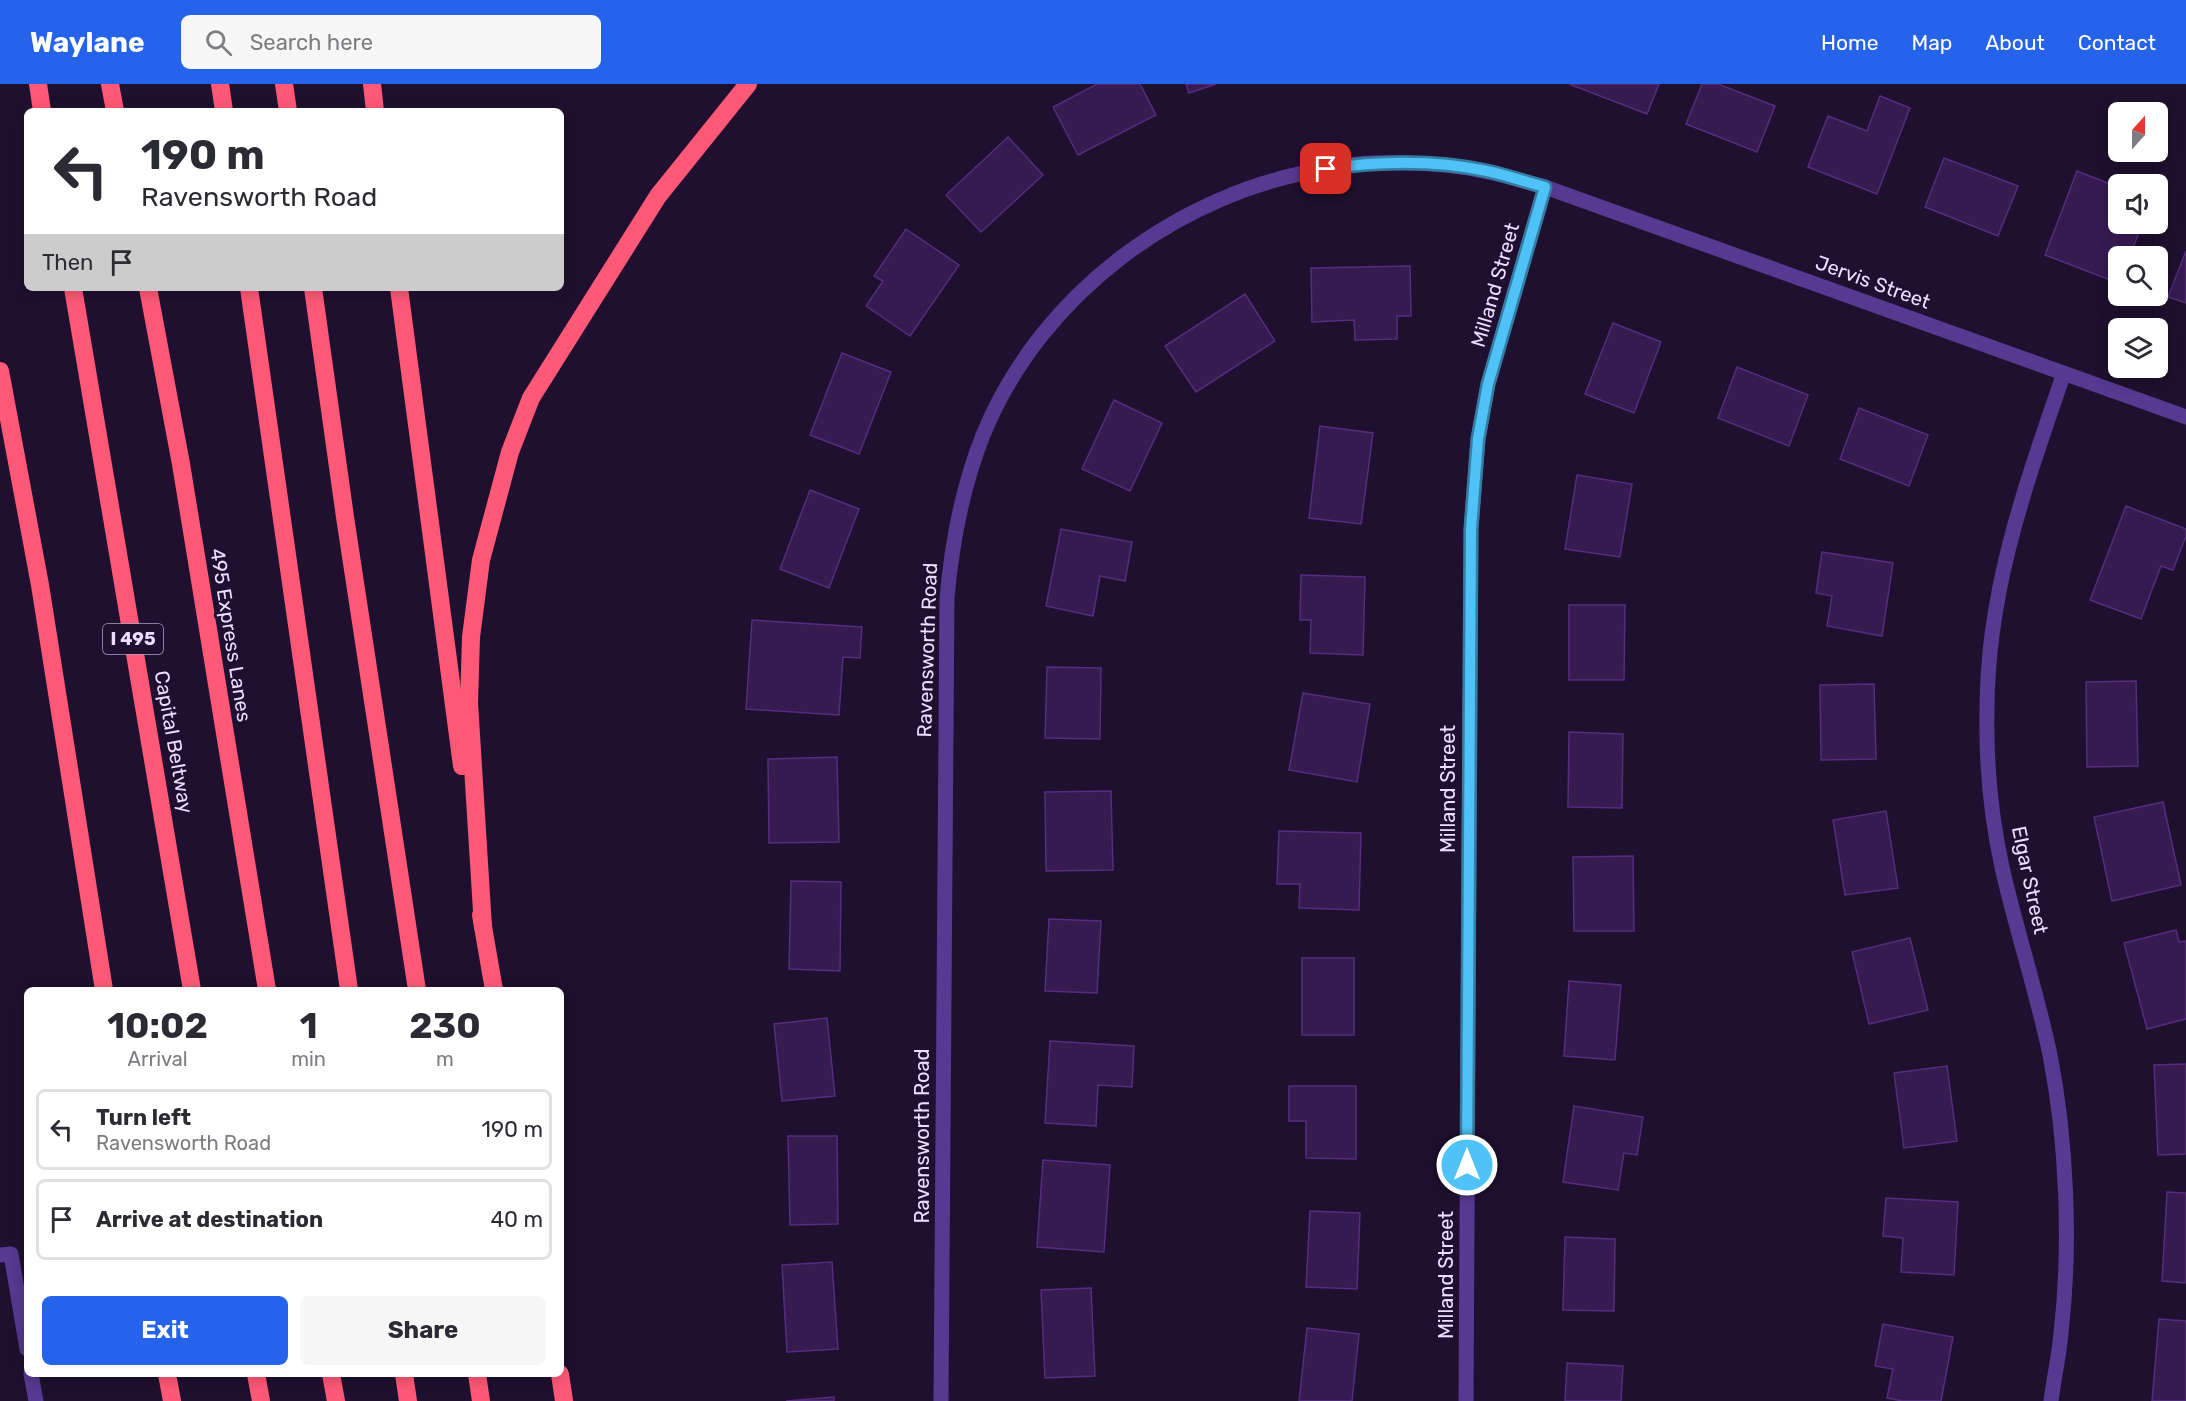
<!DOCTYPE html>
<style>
body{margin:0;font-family:Rubik,sans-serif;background:#f7f7f7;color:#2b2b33;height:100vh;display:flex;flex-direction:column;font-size:22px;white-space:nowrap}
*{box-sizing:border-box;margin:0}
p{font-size:20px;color:#7c7c81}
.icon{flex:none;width:33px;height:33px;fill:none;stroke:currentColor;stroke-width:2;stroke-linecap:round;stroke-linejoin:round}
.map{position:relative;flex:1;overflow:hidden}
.panel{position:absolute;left:24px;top:903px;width:540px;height:390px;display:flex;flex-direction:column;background:#fff;border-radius:9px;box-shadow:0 3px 15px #0003}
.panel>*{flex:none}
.guide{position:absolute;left:24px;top:24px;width:540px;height:183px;border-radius:9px;box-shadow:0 3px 15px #0003;background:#fff;color:#2b2b33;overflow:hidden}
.needle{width:39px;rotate:21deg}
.fabs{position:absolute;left:2108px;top:18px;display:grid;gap:12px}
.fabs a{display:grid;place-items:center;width:60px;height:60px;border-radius:9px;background:#fff;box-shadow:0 3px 15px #0003;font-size:30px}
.pin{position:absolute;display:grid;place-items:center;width:51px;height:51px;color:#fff;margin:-26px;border-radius:12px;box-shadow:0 3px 9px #0006}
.me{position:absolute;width:66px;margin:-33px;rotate:0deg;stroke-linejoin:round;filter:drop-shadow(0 0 4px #0008)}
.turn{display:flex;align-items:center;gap:21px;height:126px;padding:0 18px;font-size:27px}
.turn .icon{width:78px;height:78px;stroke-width:2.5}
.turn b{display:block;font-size:42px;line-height:51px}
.then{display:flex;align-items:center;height:57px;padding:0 18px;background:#0003;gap:12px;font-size:22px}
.eta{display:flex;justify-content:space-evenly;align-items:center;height:102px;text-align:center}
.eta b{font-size:36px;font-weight:700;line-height:42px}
.primary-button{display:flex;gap:12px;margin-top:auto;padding:12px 18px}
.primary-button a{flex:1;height:69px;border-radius:9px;background:#2563eb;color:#fff;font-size:24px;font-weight:700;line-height:69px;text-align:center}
.primary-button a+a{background:#f7f7f7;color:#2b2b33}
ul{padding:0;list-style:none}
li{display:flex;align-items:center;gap:18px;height:81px;margin:0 12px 9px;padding:0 6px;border:3px solid #e1e1e2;border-radius:9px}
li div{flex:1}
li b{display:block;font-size:22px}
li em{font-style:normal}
header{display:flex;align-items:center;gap:36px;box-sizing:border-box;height:84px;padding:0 30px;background:#2563eb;color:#fff}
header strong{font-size:28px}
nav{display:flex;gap:33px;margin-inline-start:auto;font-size:21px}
.search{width:420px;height:54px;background:#f7f7f7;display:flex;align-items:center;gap:15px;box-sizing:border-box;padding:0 21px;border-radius:9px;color:#7c7c81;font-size:22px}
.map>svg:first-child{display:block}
.building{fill:#361b51;stroke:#552c7e;stroke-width:1.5}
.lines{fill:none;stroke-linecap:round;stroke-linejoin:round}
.service{stroke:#563990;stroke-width:15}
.minor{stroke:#563990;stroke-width:15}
.motorway{stroke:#ff5977;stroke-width:18}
.route-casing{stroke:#337fa1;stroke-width:15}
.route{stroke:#4fc3f7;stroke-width:10}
.labels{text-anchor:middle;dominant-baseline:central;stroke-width:6;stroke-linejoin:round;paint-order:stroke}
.shield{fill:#1f102f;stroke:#aea0c1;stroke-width:1.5}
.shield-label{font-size:18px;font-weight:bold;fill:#ecdeff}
.street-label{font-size:20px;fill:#ecdeff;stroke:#1f102f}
</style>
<header>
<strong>Waylane</strong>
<div class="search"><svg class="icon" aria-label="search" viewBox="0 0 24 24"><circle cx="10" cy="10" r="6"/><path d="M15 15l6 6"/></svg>Search here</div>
<nav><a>Home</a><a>Map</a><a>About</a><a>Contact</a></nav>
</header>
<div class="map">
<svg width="2186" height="1317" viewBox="0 0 2186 1317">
<rect width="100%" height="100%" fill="#1f102f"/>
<g class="building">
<polygon points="1097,0 1140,0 1156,31 1078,71 1053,23"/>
<polygon points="1186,0 1216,0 1189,9"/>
<polygon points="1569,0 1659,0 1647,30"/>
<polygon points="1702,0 1718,0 1775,22 1757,68 1686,40"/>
<polygon points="1880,12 1910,24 1877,110 1808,83 1828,32 1867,47"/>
<polygon points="1008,53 1043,91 981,148 946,111"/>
<polygon points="1944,74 2018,102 1998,152 1925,123"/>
<polygon points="2077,87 2118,103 2118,140 2142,140 2130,172 2118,172 2118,199 2045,171"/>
<polygon points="906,145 959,181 910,252 866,222 883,197 874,192"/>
<polygon points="2186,167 2186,219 2168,213"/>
<polygon points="1410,182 1411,232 1397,232 1397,255 1355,256 1354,236 1312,238 1311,184"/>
<polygon points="1245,210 1275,257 1196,308 1165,262"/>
<polygon points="1613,239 1661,258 1634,329 1585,310"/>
<polygon points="842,269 891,288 859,370 810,351"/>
<polygon points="1737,283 1808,311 1789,362 1718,334"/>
<polygon points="1114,316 1162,339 1130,407 1082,385"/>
<polygon points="1859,324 1928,351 1909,402 1840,375"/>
<polygon points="1320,342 1373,349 1361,440 1309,434"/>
<polygon points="1577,391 1632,400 1620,473 1565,465"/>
<polygon points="810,406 859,425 829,504 780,485"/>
<polygon points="2126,422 2186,445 2186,452 2173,486 2161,482 2141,535 2090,516"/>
<polygon points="1061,445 1132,458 1125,497 1100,492 1093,532 1046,522"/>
<polygon points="1822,468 1893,479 1882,552 1827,542 1832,512 1816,509"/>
<polygon points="1301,491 1365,493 1363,571 1310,569 1311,536 1300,536"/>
<polygon points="1569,521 1625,521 1624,596 1569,596"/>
<polygon points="752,536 862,543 860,574 843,573 839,631 746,625"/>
<polygon points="1047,583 1101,584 1100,655 1045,654"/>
<polygon points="2136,597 2138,682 2087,683 2086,598"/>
<polygon points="1874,600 1876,675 1821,676 1820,601"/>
<polygon points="1303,609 1370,620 1357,698 1289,686"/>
<polygon points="1569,648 1623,650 1622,724 1568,723"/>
<polygon points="837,673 839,758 769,759 768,675"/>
<polygon points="1111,707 1113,786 1046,787 1045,708"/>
<polygon points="2163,718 2181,801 2112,817 2094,733"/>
<polygon points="1886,727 1898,804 1845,811 1833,736"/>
<polygon points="1279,747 1361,749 1359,826 1299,824 1300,800 1277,800"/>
<polygon points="1633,772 1634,847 1574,847 1573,773"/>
<polygon points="791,797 841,798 840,887 789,885"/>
<polygon points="1049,835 1101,837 1097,909 1045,907"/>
<polygon points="2176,846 2179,858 2186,857 2186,935 2147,945 2124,859"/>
<polygon points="1910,854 1928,926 1869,940 1852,868"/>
<rect x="1302" y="874" width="52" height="77"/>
<polygon points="1569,897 1621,901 1615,976 1564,972"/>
<polygon points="827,934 835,1012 782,1017 774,940"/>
<polygon points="1050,957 1134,962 1132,1003 1098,1001 1096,1042 1045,1039"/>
<polygon points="2186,980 2186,1070 2158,1071 2154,981"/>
<polygon points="1947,982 1957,1057 1904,1064 1894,989"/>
<polygon points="1289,1002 1356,1002 1356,1075 1306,1074 1306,1037 1289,1037"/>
<polygon points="1574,1022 1643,1033 1637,1071 1624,1069 1618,1106 1563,1098"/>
<polygon points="788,1052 837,1052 838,1140 790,1141"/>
<polygon points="1043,1076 1110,1081 1104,1168 1037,1163"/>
<polygon points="2167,1108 2186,1109 2186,1199 2162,1197"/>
<polygon points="1886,1114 1958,1118 1954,1191 1901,1188 1903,1154 1883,1152"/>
<polygon points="1310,1127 1360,1129 1357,1205 1306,1203"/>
<polygon points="1565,1153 1615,1155 1614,1227 1563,1226"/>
<polygon points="832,1178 838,1265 787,1268 782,1181"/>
<polygon points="1091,1204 1095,1292 1045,1294 1041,1206"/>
<polygon points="2159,1235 2186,1237 2186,1317 2152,1317"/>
<polygon points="1883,1240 1953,1253 1941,1317 1902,1317 1887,1314 1893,1285 1875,1282"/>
<polygon points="1307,1244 1359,1250 1352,1317 1299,1317"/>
<polygon points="1567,1279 1623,1282 1621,1317 1565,1317"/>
<polygon points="834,1313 834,1317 786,1317"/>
</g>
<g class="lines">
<g class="service">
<polyline points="0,1171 11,1170 27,1265"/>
<polyline points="31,1290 36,1317"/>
</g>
<g class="minor">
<path d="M941,1317L947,514C952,457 962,404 983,351C1041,209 1181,106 1331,84C1344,82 1358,79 1371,79C1409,78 1451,79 1488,88C1507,92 1526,98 1545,103L2186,333"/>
<polyline points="1466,1317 1471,445 1478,355 1488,300 1545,103"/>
<path d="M2051,1317C2054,1294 2059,1272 2061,1249C2071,1162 2067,1058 2050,971C2037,908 2016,846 2002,783C1991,733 1986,677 1987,626C1987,506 2026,400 2064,289"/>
</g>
<g class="motorway">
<polyline points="38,0 42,27"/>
<polyline points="110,0 115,27"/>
<polyline points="220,0 224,27"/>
<polyline points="284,0 288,27"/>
<polyline points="372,0 375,27"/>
<polyline points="73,204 192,906"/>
<polyline points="148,204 181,380 267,906"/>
<polyline points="249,204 349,906"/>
<polyline points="313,204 345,433 417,906"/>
<polyline points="399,204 462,682"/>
<polyline points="0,287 40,501 104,906"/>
<polyline points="481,831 494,906"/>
<polyline points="483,843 469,619 471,553 481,476 510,368 531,314 658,112 748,0"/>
<polyline points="167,1290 172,1317"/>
<polyline points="256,1290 261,1317"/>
<polyline points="331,1290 336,1317"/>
<polyline points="404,1290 408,1317"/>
<polyline points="477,1290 481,1317"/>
<polyline points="560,1290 564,1317"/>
</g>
</g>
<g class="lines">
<defs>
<path id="route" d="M1326,85C1379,77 1434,76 1487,87C1506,91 1526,98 1545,103L1488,300L1478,355L1471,445L1467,1081"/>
</defs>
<use href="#route" class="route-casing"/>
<use href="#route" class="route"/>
</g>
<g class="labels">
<rect class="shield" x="103" y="540" width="60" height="30" rx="4.5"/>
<g class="shield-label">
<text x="133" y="555">I 495</text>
</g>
<g class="street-label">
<text transform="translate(1873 198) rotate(20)">Jervis Street</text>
<text transform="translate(1495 201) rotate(-74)">Milland Street</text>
<text transform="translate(231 551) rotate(81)">495 Express Lanes</text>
<text transform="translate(927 566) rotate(-88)">Ravensworth Road</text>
<text transform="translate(174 658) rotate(80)">Capital Beltway</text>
<text transform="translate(1448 705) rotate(-90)">Milland Street</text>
<text transform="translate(2030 796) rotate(78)">Elgar Street</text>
<text transform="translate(922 1052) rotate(-90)">Ravensworth Road</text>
<text transform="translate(1446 1191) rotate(-90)">Milland Street</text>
</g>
</g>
</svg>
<div class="fabs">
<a><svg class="needle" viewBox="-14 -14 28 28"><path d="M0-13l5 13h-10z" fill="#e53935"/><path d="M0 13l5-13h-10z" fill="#7c7c81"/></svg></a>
<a><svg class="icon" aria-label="sound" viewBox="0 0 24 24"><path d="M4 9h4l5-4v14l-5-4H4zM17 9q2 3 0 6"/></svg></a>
<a><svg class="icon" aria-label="search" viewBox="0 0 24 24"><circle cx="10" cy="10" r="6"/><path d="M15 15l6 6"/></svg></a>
<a><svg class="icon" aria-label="layers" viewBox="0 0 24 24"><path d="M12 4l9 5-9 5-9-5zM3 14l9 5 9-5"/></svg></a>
</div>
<div class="pin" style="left:1326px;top:85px;background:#d93025"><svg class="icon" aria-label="arrive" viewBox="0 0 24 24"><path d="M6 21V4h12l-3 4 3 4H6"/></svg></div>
<svg class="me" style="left:1467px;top:1081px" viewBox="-20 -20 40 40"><circle r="17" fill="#4fc3f7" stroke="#fff" stroke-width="3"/><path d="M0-11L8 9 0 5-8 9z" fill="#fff"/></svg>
<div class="guide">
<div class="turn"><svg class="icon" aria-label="left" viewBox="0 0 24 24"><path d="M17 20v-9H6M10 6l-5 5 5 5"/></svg><div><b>190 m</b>Ravensworth Road</div></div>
<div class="then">Then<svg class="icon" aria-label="arrive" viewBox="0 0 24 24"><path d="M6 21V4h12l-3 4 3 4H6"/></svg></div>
</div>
<section class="panel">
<div class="eta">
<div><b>10:02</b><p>Arrival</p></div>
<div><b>1</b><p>min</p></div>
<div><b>230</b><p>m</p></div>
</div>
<ul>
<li><svg class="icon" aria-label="left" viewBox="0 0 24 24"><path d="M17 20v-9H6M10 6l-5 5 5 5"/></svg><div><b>Turn left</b><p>Ravensworth Road</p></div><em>190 m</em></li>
<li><svg class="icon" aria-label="arrive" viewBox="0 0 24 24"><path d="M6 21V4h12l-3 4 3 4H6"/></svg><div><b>Arrive at destination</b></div><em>40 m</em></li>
</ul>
<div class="primary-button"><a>Exit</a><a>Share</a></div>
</section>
</div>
